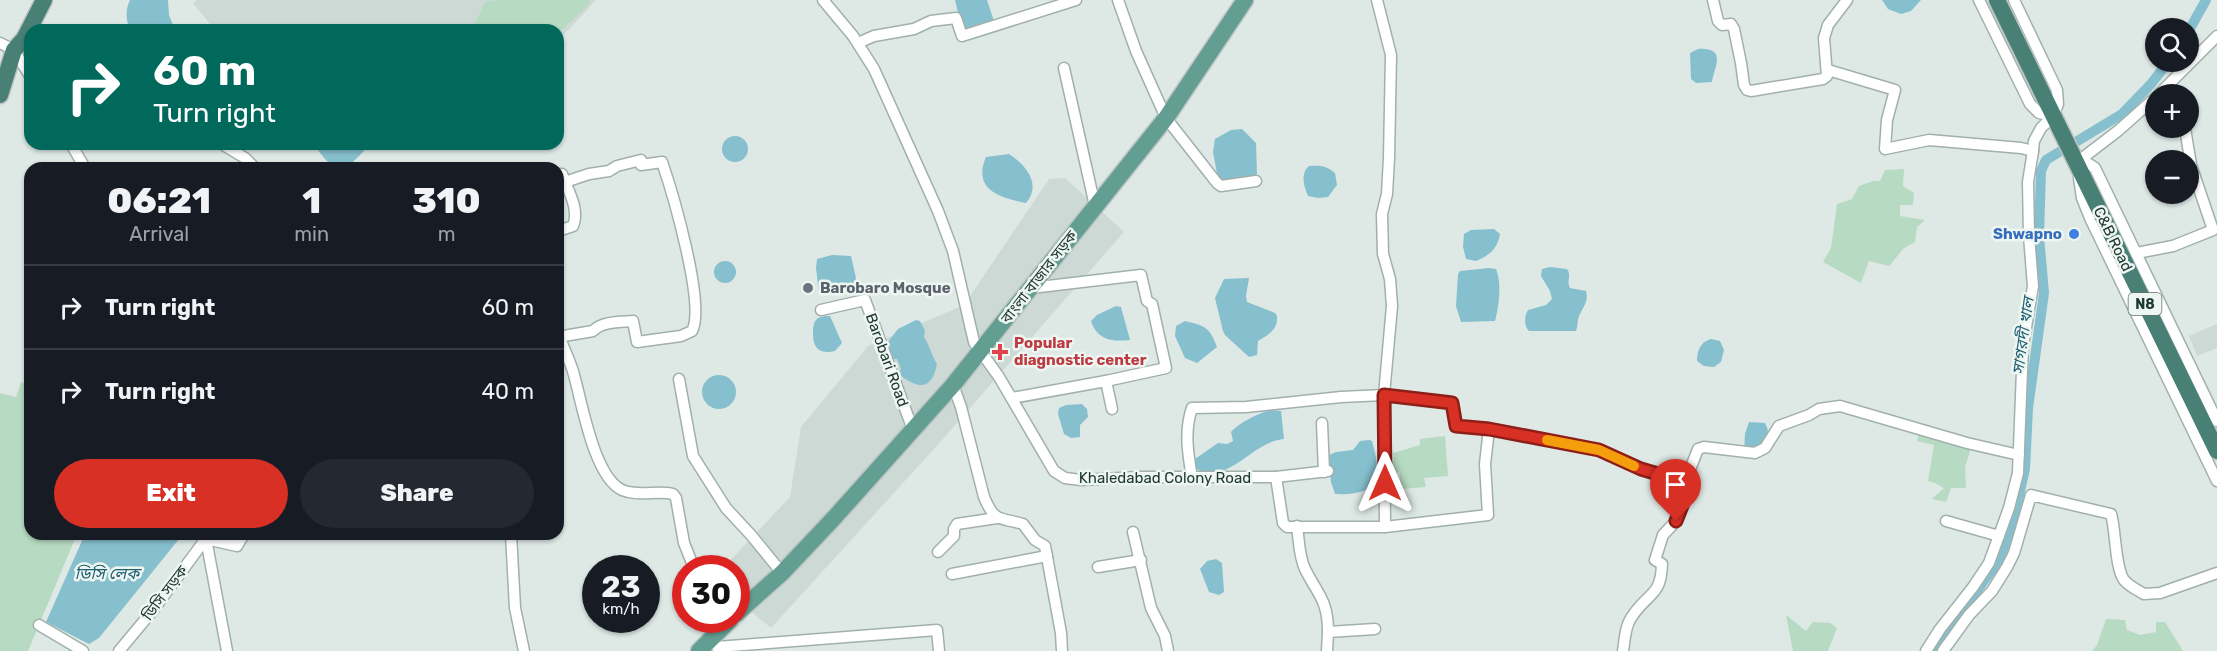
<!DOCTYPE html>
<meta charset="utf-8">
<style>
body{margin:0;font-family:Rubik,"Noto Sans Bengali",sans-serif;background:#242831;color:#f1f3f6;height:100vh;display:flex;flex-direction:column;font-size:22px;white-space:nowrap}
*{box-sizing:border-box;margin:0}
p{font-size:20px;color:#9ea1a6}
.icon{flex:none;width:33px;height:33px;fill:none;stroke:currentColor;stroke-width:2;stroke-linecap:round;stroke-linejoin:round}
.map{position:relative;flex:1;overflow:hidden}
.sheet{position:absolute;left:24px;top:162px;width:540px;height:378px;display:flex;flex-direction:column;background:#171b24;border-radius:18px;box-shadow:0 2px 4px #0004}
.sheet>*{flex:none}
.top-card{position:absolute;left:24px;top:24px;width:540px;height:126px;border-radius:18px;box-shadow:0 2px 4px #0004;background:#00695c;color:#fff;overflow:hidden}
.controls{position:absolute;left:2145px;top:18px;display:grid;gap:12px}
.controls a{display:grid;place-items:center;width:54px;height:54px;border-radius:50%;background:#171b24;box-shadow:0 2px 4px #0004;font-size:30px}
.speed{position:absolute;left:582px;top:555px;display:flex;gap:12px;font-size:30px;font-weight:700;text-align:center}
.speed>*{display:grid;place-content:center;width:78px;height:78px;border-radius:50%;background:#171b24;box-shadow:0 2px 4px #0004;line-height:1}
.speed small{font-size:15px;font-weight:400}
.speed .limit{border:9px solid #d22;background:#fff;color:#111}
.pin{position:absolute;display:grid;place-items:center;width:51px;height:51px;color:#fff;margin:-62px -26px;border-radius:50% 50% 50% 0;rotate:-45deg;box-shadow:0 0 6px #0007}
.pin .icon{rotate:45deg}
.me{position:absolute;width:66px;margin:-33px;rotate:0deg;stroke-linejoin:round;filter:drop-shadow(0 0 4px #0008)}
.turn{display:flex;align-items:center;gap:21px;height:126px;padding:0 30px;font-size:27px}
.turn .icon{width:78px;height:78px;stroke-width:2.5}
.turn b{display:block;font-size:42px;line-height:51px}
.eta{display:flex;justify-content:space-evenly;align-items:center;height:102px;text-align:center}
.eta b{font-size:36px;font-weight:800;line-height:42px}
.cta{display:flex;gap:12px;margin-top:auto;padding:12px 30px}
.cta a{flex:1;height:69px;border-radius:36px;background:#d93025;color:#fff;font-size:24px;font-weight:800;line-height:69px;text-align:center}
.cta a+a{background:#242831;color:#f1f3f6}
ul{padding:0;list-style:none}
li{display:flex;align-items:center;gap:18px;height:84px;padding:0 30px;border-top:2px solid #363941}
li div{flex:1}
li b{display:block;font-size:22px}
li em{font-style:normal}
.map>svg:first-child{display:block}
.built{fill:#ccd9d4}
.green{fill:#b7dac2}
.water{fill:#86bfce}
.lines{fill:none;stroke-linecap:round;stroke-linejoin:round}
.canal{stroke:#86bfce;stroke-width:10}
.minor-casing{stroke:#a1b0ac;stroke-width:13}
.primary-casing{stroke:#bcc3c2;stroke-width:19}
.trunk-casing{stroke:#bcc3c2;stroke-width:19}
.minor{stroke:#fff;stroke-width:10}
.primary{stroke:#639e92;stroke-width:16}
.trunk{stroke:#488076;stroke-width:16}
.route-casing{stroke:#8d1f18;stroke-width:15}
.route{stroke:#d93025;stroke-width:10}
.slow{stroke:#f59e0b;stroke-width:10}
.shop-dot{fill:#3f7fe0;stroke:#eef6f2;stroke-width:2}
.worship-dot{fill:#6b7280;stroke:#eef6f2;stroke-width:2}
.health-dot{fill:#e0444e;stroke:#eef6f2;stroke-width:2}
.labels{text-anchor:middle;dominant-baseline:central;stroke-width:5;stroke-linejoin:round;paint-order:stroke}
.shield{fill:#eef6f2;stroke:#5e716c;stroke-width:1.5}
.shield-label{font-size:14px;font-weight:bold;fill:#203833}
.shop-label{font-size:15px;font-weight:bold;fill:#366cbe;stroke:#eef6f2;text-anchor:end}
.street-label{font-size:15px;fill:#203833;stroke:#eef6f2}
.worship-label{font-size:15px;font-weight:bold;fill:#5b616d;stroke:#eef6f2;text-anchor:start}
.health-label{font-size:15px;font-weight:bold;fill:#be3a42;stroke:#eef6f2;text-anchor:start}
.water-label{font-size:16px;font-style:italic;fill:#1c5f71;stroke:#eef6f2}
</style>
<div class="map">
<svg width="2217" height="651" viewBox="0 0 2217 651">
<rect width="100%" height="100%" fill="#dee9e5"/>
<g class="built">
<polygon points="197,0 596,0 558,41 558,30 215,30 193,3"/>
<polygon points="1065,178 1124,232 942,440 771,628 737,600 736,568 723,568 790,497 801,427 868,346 964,305 1049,179"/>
<polygon points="2217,324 2217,348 2197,356 2189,336"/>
</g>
<g class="green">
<polygon points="498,0 588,0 590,3 558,33 558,30 472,30 485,2"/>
<polygon points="1904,169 1903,186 1914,193 1913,205 1900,205 1900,216 1925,220 1917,227 1915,242 1904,248 1889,266 1869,261 1861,283 1823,262 1831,248 1837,204 1852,199 1859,186 1873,181 1880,181 1885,170"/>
<polygon points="21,382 30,386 30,534 77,534 28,651 0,651 0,393 16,397"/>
<polygon points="1919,431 1971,448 1965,467 1966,488 1951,488 1946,502 1932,499 1944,488 1935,483 1928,481 1934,445 1917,441"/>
<polygon points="1445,436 1448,476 1424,478 1426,487 1401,489 1399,471 1392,479 1389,462 1394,461 1393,453 1420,445 1420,439"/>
<polygon points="1786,615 1806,631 1813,622 1830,623 1837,628 1828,651 1793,651"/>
<polygon points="2106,619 2125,620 2127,630 2140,635 2156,632 2156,622 2165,622 2183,651 2092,651 2097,645"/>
</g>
<g class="water">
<path d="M130,0H168L169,15L173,25L171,30H130C126,20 125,10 130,0Z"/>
<polygon points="955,0 987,0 994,21 976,25 968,29 961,25"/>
<polygon points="1882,0 1921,0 1911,11 1901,14 1888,9"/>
<path d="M1698,49C1728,47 1714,68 1712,82L1696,83L1691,79L1690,53Z"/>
<polygon points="1242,129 1256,143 1257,174 1227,184 1218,179 1213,152 1215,139 1231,130"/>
<circle cx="735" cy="149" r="13"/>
<path d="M314,144H370C345,173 336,178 314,144Z"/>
<path d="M1009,154C1026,165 1042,185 1026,203C1000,198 972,190 986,157Z"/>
<path d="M1309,166C1320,165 1327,166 1335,173L1337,185L1328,197L1318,198L1308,196C1304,187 1300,173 1309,166Z"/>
<path d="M1494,229L1500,234C1498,248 1489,256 1476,261L1466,259L1463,247L1464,234L1471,230Z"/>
<polygon points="832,255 851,256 856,278 854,291 820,295 819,293 816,268 817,259"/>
<circle cx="725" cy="272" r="11"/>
<path d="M1550,267L1567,269C1572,275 1566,281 1570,288L1586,291C1589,301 1583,307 1579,316C1577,321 1578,326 1576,331H1529C1524,326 1524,316 1528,310L1546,305L1552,299L1550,291L1541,276L1542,269Z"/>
<path d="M1489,268L1496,269C1502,283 1499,306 1495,321L1461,322L1456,306L1458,274L1460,271Z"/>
<path d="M1249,278L1246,296L1247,302L1275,313L1277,316C1278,330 1269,334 1258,341L1257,355L1249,357L1225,335L1223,331L1215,298L1224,279Z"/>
<path d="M1116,306L1121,307L1130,340C1112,342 1097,340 1091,321L1097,315Z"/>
<path d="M825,316H830L842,343L835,351C821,354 813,350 813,334C813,330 813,323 816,320C818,317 822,317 825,316Z"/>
<path d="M916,320L920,321L925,331L924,337C930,346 932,357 937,364C931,394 915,387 897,373L901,369L897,359H892L888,342L898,329Z"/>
<path d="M1185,321C1206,326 1209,327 1217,347L1197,363L1185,358L1175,336L1176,326Z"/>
<path d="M1711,339L1720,341L1724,350L1721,362L1714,367L1704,366L1697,361C1697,351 1700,342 1711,339Z"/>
<circle cx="719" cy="392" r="17"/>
<polygon points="1082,404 1087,409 1088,417 1080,425 1080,437 1071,438 1064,434 1058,414 1059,408 1066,405"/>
<path d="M1272,410L1281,411L1284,439C1252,441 1227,488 1195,468V459L1218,443L1227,444L1233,441L1231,432C1239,423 1260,412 1272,410Z"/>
<polygon points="1749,422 1765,423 1768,430 1764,445 1744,451 1745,434"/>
<path d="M1369,440L1372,441C1383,479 1378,496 1335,494L1331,482L1329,455L1336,452L1353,450L1360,441Z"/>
<polygon points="85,534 183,534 99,638 89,644 46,622"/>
<polygon points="1216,559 1222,563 1224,592 1219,595 1209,592 1200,569 1207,561"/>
</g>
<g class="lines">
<g class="canal">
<polyline points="2188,32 2206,0"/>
<polyline points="1933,651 1999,560 2012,527 2025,469 2028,408 2044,293 2039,236 2041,171 2046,160 2122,114 2151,84 2168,62"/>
</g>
<defs>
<g id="minor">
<polyline points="823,0 853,36 874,69 938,211 953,251 974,342 999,377 1054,471 1065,478 1081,480 1140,477 1276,477 1328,471"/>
<polyline points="1118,0 1136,51 1166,118 1217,183 1221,186 1256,181"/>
<polyline points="1377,0 1391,55 1389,158 1387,194 1382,214 1383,254 1390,279 1392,306 1384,395 1385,527"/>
<polyline points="1713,0 1718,21 1722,25 1731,24 1734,29 1741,63 1744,85 1747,90 1751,91 1823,79 1827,76 1824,38 1828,25 1847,0"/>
<polyline points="1979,0 2030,104 2039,113 2053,116"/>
<polyline points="0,43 14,50 30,76"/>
<polyline points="858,43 874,36 914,29 931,21 956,18 962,36 1076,0"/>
<polyline points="1064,68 1095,206"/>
<polyline points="1828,70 1895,90 1887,120 1885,149 1929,140 2021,148 2033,151 2034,141 2041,128 2053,116 2058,104 2057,90 2014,0"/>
<polyline points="2159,94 2217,36"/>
<polyline points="71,144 85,168"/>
<polyline points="225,146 245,158 255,168"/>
<polyline points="2076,163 2089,164 2095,168 2217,421"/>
<polyline points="2076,163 2119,130 2156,97"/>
<polyline points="2079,178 2082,198 2090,218 2217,481"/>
<path d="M558,231L573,226C580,209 568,191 562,174"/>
<polyline points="2137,253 2173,246 2213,230 2191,165 2185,128"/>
<polyline points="1031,288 1141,275 1147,301 1152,304 1166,368 1106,381"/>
<polyline points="821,310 865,300 913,430"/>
<path d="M558,337L593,331C602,321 620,322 633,321L637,342L681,336L692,331C706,305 672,191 662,162L641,165V160L617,166L609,171L589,174L565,182"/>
<path d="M558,339L561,340C565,352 571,363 574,375C582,403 594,477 622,490C638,497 657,490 673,494L676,498L684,543L694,568"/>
<polyline points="679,379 693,456 726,508 751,535 782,573"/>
<path d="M953,385L961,407L984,497C995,523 999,517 1023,524L1035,540L1045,546L1061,633L1062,651"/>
<polyline points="1012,398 1106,381 1112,409"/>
<polyline points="1322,423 1324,472"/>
<polyline points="1276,477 1283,523 1287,527 1385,527 1488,515 1485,464 1489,429"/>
<path d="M1192,478C1188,454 1184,431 1192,408L1246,407L1341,397L1384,395L1452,403L1456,426L1489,429L1599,450L1641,469L1685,482L1698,449L1704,447L1755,453L1765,448L1779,426L1809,415L1819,409L1840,406L1967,443L2019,455"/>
<polyline points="1946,521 1999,536"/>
<path d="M1297,526C1299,540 1299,557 1305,569C1318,595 1328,600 1328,632"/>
<polyline points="1133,532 1151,608 1165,636 1168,651"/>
<polyline points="511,534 515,608 524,651"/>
<polyline points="938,552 954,536 954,529 957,524 997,518"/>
<polyline points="1098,567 1141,560"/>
<polyline points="952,574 1047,556"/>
<polyline points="713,620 716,633"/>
<polyline points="39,625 83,651"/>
<polyline points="717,647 937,630 939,651"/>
<polyline points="119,651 154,609 207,537"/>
<polyline points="227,651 206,539 237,546 244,534"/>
<polyline points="1327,651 1328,632 1375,629"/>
<path d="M1623,651C1625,639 1625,625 1633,615C1649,592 1661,596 1662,564L1655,560L1663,535L1676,521L1685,498V482"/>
<polyline points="1926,651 1940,629 1973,587 1989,563 2009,508 2018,473 2023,345 2033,286 2029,236 2028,182 2033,151"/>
<path d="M1943,651L1969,615L1992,591L2007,567L2014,553L2031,495L2111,514C2116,531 2115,568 2124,580C2129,586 2137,590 2144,594L2160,593L2217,573"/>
</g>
<g id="primary">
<polyline points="736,614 782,573 834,518 953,385 1166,118 1245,0"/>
<polyline points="699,651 730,620"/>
</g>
<g id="trunk">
<polyline points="1997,0 2217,451"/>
<polyline points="0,95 14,50 24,39 44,0"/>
</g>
</defs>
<use href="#minor" class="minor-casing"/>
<use href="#primary" class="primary-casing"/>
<use href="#trunk" class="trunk-casing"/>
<use href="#minor" class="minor"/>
<use href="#primary" class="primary"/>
<use href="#trunk" class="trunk"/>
</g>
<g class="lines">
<defs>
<polyline id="route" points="1385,483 1384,395 1444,402 1452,403 1456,426 1489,429 1599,450 1641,469 1685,482 1685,498 1676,521"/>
</defs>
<use href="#route" class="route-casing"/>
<use href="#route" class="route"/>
<polyline class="slow" points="1547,440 1599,450 1634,466"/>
</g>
<circle class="shop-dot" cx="2074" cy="234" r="6"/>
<circle class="worship-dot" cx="808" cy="288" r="6"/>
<path class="health-dot" d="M997 343h6v6h6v6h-6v6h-6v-6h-6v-6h6z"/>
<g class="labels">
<rect class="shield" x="2128.5" y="293" width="33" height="22" rx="4.5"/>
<g class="shield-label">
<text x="2145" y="304">N8</text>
</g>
<g class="shop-label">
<text x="2062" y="234">Shwapno</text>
</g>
<g class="street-label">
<text transform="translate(2113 239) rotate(64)">C&amp;B Road</text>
<text transform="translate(1039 277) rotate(-52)">বাংলা বাজার সড়ক</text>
<text transform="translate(887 360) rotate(70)">Barobari Road</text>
<text x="1165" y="478">Khaledabad Colony Road</text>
<text transform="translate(165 593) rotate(-53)">ডিসি সড়ক</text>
</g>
<g class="worship-label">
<text x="820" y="288">Barobaro Mosque</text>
</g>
<g class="health-label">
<text x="1014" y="343">Popular<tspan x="1014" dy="17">diagnostic center</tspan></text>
</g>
<g class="water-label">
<text transform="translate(2023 336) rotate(-82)">সাগরদী খাল</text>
<text x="107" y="573">ডিসি লেক</text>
</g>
</g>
</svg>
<div class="controls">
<a><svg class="icon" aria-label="search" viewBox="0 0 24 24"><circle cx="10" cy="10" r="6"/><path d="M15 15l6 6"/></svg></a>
<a>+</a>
<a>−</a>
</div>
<div class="speed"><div>23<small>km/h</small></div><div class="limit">30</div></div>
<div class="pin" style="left:1676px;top:521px;background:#d93025"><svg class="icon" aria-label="arrive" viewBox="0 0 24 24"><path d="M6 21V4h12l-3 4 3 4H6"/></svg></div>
<svg class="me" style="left:1385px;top:483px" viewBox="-20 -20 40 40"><path d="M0-17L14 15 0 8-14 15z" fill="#d93025" stroke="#fff" stroke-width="4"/></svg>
<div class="top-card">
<div class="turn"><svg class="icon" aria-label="right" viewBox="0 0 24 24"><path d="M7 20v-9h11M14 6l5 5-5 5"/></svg><div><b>60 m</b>Turn right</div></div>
</div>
<section class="sheet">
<div class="eta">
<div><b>06:21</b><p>Arrival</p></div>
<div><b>1</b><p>min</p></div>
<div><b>310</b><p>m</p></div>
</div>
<ul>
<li><svg class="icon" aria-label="right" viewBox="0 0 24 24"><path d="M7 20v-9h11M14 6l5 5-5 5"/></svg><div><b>Turn right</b></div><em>60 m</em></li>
<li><svg class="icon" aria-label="right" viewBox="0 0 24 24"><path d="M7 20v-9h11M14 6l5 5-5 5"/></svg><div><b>Turn right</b></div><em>40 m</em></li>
</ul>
<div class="cta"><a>Exit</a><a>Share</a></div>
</section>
</div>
